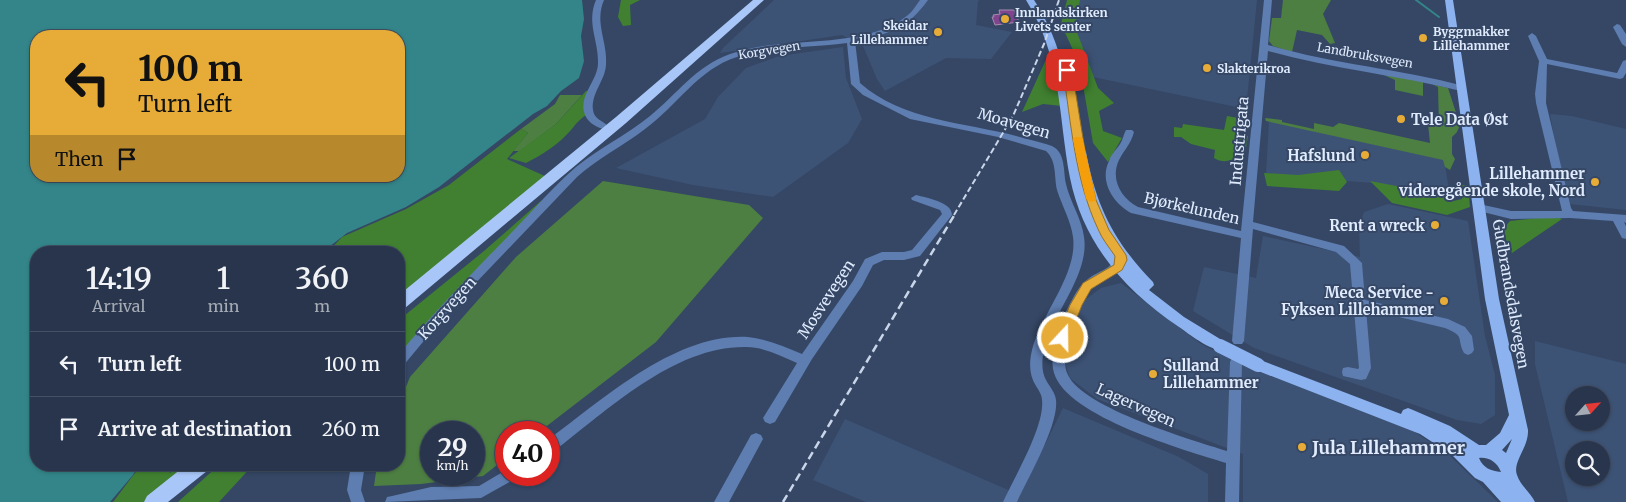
<!DOCTYPE html>
<meta charset="utf-8">
<style>
body{margin:0;font-family:Merriweather,serif;background:#344056;color:#f1f3f6;height:100vh;display:flex;flex-direction:column;font-size:19px;white-space:nowrap}
*{box-sizing:border-box;margin:0}
p{font-size:16px;color:#a5abb5}
.icon{flex:none;width:28px;height:28px;fill:none;stroke:currentColor;stroke-width:2;stroke-linecap:round;stroke-linejoin:round}
.map{position:relative;flex:1;overflow:hidden}
.sheet{position:absolute;left:30px;top:246px;width:375px;height:225px;display:flex;flex-direction:column;background:#28354c;border-radius:20px;box-shadow:0 1px 4px #0004,0 0 0 1px #445064}
.sheet>*{flex:none}
.hud{position:absolute;left:30px;top:30px;width:375px;height:152px;border-radius:20px;box-shadow:0 1px 4px #0004,0 0 0 1px #445064;background:#e7ac37;color:#111;overflow:hidden}
.needle{width:32px;rotate:63deg}
.buttons{position:absolute;left:1565px;top:386px;display:grid;gap:10px}
.buttons a{display:grid;place-items:center;width:45px;height:45px;border-radius:50%;background:#28354c;box-shadow:0 1px 4px #0004,0 0 0 1px #445064;font-size:25px}
.speed{position:absolute;left:420px;top:421px;display:flex;gap:10px;font-size:25px;font-weight:700;text-align:center}
.speed>*{display:grid;place-content:center;width:65px;height:65px;border-radius:50%;background:#28354c;box-shadow:0 1px 4px #0004,0 0 0 1px #445064;line-height:1}
.speed small{font-size:12px;font-weight:400}
.speed .limit{border:8px solid #d22;background:#fff;color:#111}
.pin{position:absolute;display:grid;place-items:center;width:42px;height:42px;color:#fff;margin:-21px;border-radius:10px;box-shadow:0 2px 8px #0006}
.me{position:absolute;width:55px;margin:-28px;rotate:21deg;stroke-linejoin:round;filter:drop-shadow(0 0 4px #0008)}
.turn{display:flex;align-items:center;gap:18px;height:105px;padding:0 25px;font-size:22px}
.turn .icon{width:65px;height:65px;stroke-width:2.5}
.turn b{display:block;font-size:35px;line-height:42px}
.then{display:flex;align-items:center;height:48px;padding:0 25px;background:#0003;gap:10px;font-size:19px}
.eta{display:flex;justify-content:space-evenly;align-items:center;height:85px;text-align:center}
.eta b{font-size:30px;font-weight:600;line-height:35px}
ul{padding:0;list-style:none}
li{display:flex;align-items:center;gap:15px;height:65px;padding:0 25px;border-top:1px solid #445064}
li div{flex:1}
li b{display:block;font-size:19px}
li em{font-style:normal}
.map>svg:first-child{display:block}
.built{fill:#3d5376;fill-rule:evenodd}
.green{fill:#4d7f42;fill-rule:evenodd}
.forest{fill:#408030}
.water{fill:#338589;fill-rule:evenodd}
.lines{fill:none;stroke-linecap:round;stroke-linejoin:round}
.stream{stroke:#338589;stroke-width:2}
.building{fill:#81458f;stroke:#a68cac}
.minor{fill:#5e7db0;fill-rule:evenodd}
.major{fill:#8cb2ef;fill-rule:evenodd}
.highway{fill:#a8c6f7;fill-rule:evenodd}
.rail-far1{stroke:#c9d5e8;stroke-width:2;stroke-dasharray:6 3;stroke-linecap:butt}
.rail{stroke:#c9d5e8;stroke-width:2.5;stroke-dasharray:8 4.5;stroke-linecap:butt}
.major-bridge{stroke:#8cb2ef;stroke-width:14}
.route{fill:#e7ac37;stroke:#967024}
.slow{fill:#f59e0b}
.poi-dot{fill:#e7ac37;stroke:#354765;stroke-width:2}
.labels{text-anchor:middle;dominant-baseline:central;stroke-width:4;stroke-linejoin:round;paint-order:stroke}
.far-poi-label{font-size:12px;font-weight:bold;fill:#e0ebfd;stroke:#354765;text-anchor:start}
.far-street-label{font-size:12px;fill:#e0ebfd;stroke:#354765}
.poi-label{font-size:15px;font-weight:bold;fill:#e0ebfd;stroke:#354765;text-anchor:end}
.street-label{font-size:15px;fill:#e0ebfd;stroke:#354765}
.near-poi-label{font-size:18px;font-weight:bold;fill:#e0ebfd;stroke:#354765;text-anchor:start}
</style>
<div class="map">
<svg width="1626" height="502" viewBox="0 0 1626 502">
<rect width="100%" height="100%" fill="#354765"/>
<g class="built">
<polygon points="774,0 980,0 978,1 976,25 1012,32 991,59 946,58 885,91 877,79 863,46 842,35 720,53 723,48"/>
<polygon points="1078,0 1257,0 1246,109 1093,77 1074,27"/>
<polygon points="843,47 846,78 862,119 848,143 773,197 693,185 616,168 705,119 718,97 746,68 779,56"/>
<polygon points="1550,114 1572,116 1626,129 1626,210 1570,204 1558,160"/>
<polygon points="1269,121 1444,160 1451,202 1374,183 1266,175"/>
<polygon points="1388,204 1468,221 1485,336 1495,375 1495,415 1481,424 1457,420 1254,348 1193,311 1204,267 1256,278 1263,236 1360,257 1359,226 1364,212"/>
<polygon points="1121,283 1201,344 1246,367 1402,424 1447,453 1498,502 1243,502 1243,454 1097,399 1070,378 1063,357 1081,303 1101,288"/>
<path d="M1535,341L1626,364V502H1568L1535,364ZM1574,395H1601V422H1574ZM1574,450H1601V478H1574Z"/>
<polygon points="1063,408 1179,457 1208,474 1208,502 866,502 813,480 845,419 1020,495"/>
</g>
<g class="green">
<polygon points="1283,0 1331,0 1323,14 1335,43 1330,44 1322,35 1297,30 1292,52 1273,46 1269,41 1272,18 1281,18"/>
<polygon points="1384,75 1423,81 1423,96 1395,90 1395,80"/>
<polygon points="1432,84 1448,88 1460,125 1457,132 1452,137 1452,154 1455,159 1450,170 1445,167 1443,160 1266,121 1265,118 1282,120 1282,122 1314,129 1314,123 1333,127 1339,123 1430,143 1428,124 1439,126 1438,87"/>
<polygon points="560,95 582,95 556,124 520,151 513,151 528,133 521,129 555,104"/>
<path d="M603,181L749,205L763,218L656,342L539,432H506V458L483,476L421,484L374,486L377,465H399V404L410,377L516,257ZM474,432V475H431V432Z"/>
</g>
<g class="forest">
<polygon points="621,0 640,0 630,5 631,25 623,26 618,17"/>
<polygon points="1067,0 1080,0 1075,27 1098,88 1114,103 1099,111 1103,131 1122,138 1108,162 1093,143 1084,91 1073,50 1061,24"/>
<polygon points="1049,53 1055,60 1062,106 1043,104 1022,112"/>
<path d="M586,91H594L591,112C581,118 578,121 571,130C559,144 542,155 526,163L509,158L556,124Z"/>
<path d="M1227,116L1238,118L1236,133L1248,136L1245,153C1233,159 1226,165 1214,158L1215,150L1191,144L1181,137H1174V127L1182,128L1183,124L1224,130Z"/>
<polygon points="521,129 528,133 507,159 547,177 399,298 399,252 324,252 328,252 342,237 406,209 449,185"/>
<polygon points="1339,170 1347,182 1339,191 1267,186 1264,173 1298,175"/>
<polygon points="1370,181 1444,195 1453,201 1462,199 1462,185 1468,186 1470,207 1447,215 1392,203"/>
<polygon points="542,200 529,218 431,318 399,355 399,320 484,251"/>
<polygon points="1554,216 1562,219 1512,253 1502,230 1510,221"/>
<polygon points="141,465 167,465 170,473 179,465 190,465 144,502 113,502"/>
<polygon points="219,465 253,465 219,502 178,502"/>
</g>
<path class="water" d="M0,0H582L584,19L581,36L584,61L579,78L561,91L547,106L533,114L439,187L406,207L347,233L325,250L299,252H36V465H138L133,475L110,502H0ZM36,36H399V176H36Z"/>
<g class="lines">
<polyline class="stream" points="1416,0 1439,17"/>
</g>
<polygon class="building" points="999,10 1014,10 1019,22 995,25 992,17 994,17 993,15 1000,14"/>
<g class="lines">
<g class="minor">
<path d="M596,0H604C594,23 608,42 606,65C605,81 591,93 593,110C594,119 602,120 608,126L603,129C595,127 586,121 584,112C580,94 597,81 598,64C599,41 586,23 596,0Z"/>
<path d="M920,0H928C907,29 889,34 855,41L860,83C905,123 971,122 1027,139C1035,141 1044,143 1052,146C1066,153 1063,171 1066,184C1070,202 1082,219 1084,237C1090,274 1052,314 1044,350C1042,359 1041,371 1046,380C1049,386 1055,392 1056,400C1059,425 1028,478 1017,502H1003C1014,478 1045,426 1042,400C1042,395 1039,391 1036,386C1029,375 1029,363 1032,350C1041,314 1078,274 1073,237C1071,221 1062,206 1057,190C1054,177 1057,161 1046,151L998,137L910,119L863,95L851,84L847,43C811,48 772,46 737,57C698,69 677,106 645,129C623,146 598,158 577,177L447,313L403,366L399,367V354C436,310 475,270 515,229C535,208 554,186 576,167C599,148 627,135 650,116C677,94 696,66 730,54C783,34 863,52 908,15C913,11 916,5 920,0Z"/>
<path d="M1264,0H1272L1268,45C1332,64 1399,69 1464,86L1466,88L1461,91C1397,75 1331,69 1268,51L1253,222L1344,246L1362,263L1365,300L1448,319L1465,327L1472,336L1474,350L1472,353L1468,355L1464,353C1456,337 1466,337 1445,328L1366,309L1371,368L1366,379L1361,380L1343,376L1342,372L1343,368L1348,367L1358,369L1359,368L1350,264L1336,252L1253,229L1244,341L1242,344H1234L1232,341L1241,238L1131,213C1113,203 1099,181 1109,161C1111,154 1116,150 1120,144C1123,140 1123,135 1126,130H1132L1134,132C1131,144 1124,150 1119,160C1110,179 1121,198 1138,207L1241,231Z"/>
<polygon points="1617,24 1620,25 1626,34 1626,47 1622,44 1613,27"/>
<polygon points="1532,33 1536,36 1547,59 1617,73 1623,61 1626,60 1626,73 1623,78 1620,79 1547,64 1546,103 1571,208 1573,211 1626,215 1626,223 1624,222 1626,226 1626,239 1622,238 1613,221 1570,218 1511,219 1475,210 1474,208 1479,204 1511,211 1562,211 1536,103 1535,94 1539,61 1528,36"/>
<path d="M916,195C927,198 952,202 952,215L920,256L904,260H884L873,265L862,286L812,359L775,422L770,424L765,422L763,418L797,363C781,356 764,347 746,347C674,346 608,410 554,451L549,453V439C604,399 675,333 748,337C767,339 785,347 802,354L853,281L865,259L882,252H904L912,250L942,214L940,210L912,200L911,198Z"/>
<path d="M1121,255L1127,259C1125,262 1125,267 1122,269C1119,273 1113,275 1109,277C1097,283 1088,290 1082,302C1073,319 1059,357 1068,375C1083,408 1192,440 1227,451L1230,362L1232,358L1236,357L1240,358L1242,362L1239,502H1225L1226,463C1185,450 1067,417 1054,373C1048,350 1061,320 1072,300C1076,292 1081,284 1088,279C1101,269 1108,272 1117,256Z"/>
<polygon points="756,433 761,435 763,439 729,502 714,502 751,435"/>
<polygon points="351,465 365,465 361,490 365,502 351,502 347,490"/>
<polygon points="506,470 506,475 517,475 515,479 481,498 385,502 387,497 392,496 431,487 479,486"/>
</g>
<g class="major">
<path d="M1026,0H1034C1064,45 1070,96 1077,149L1084,150L1086,152C1096,206 1114,242 1153,282L1154,285L1149,290L1184,317L1225,342L1227,346L1225,350C1213,353 1189,334 1179,327C1125,291 1083,243 1070,178C1058,115 1062,57 1026,0Z"/>
<path d="M1445,0H1453L1499,299L1528,430C1529,447 1512,462 1517,475C1520,485 1531,493 1535,502H1501L1483,482L1475,478L1452,455L1420,434L1253,369L1251,365L1253,361L1258,359L1263,361L1401,414L1403,410L1408,408L1413,410L1450,426L1479,445H1486L1500,433L1509,415L1485,299ZM1512,439L1506,453L1502,450ZM1479,458C1489,457 1497,462 1501,472C1491,471 1483,468 1479,458Z"/>
</g>
<g class="highway">
<polygon points="753,0 764,0 626,123 405,308 399,310 399,295 616,117"/>
<polygon points="186,465 209,465 207,471 168,502 144,502 147,496"/>
</g>
<polyline class="rail-far1" points="954,215 1013,116 1044,44 1059,0"/>
<polyline class="rail" points="783,502 955,214"/>
<polyline class="major-bridge" points="1220,346 1258,365"/>
</g>
<path class="route" d="M1064,68H1067L1072,70L1086,157L1096,200L1109,230L1126,255L1127,260L1122,270L1091,289L1082,305L1069,338L1067,342H1058L1056,338L1070,305L1083,283L1114,265L1115,256C1109,247 1102,239 1098,229C1075,180 1071,124 1063,70Z"/>
<polygon class="slow" points="1075,137 1082,137 1083,140 1096,199 1095,201 1091,202 1086,199 1073,140"/>
<g class="poi-dot">
<circle cx="1005" cy="19" r="5"/>
<circle cx="938" cy="32" r="5"/>
<circle cx="1423" cy="38" r="5"/>
<circle cx="1207" cy="68" r="5"/>
<circle cx="1401" cy="119" r="5"/>
<circle cx="1365" cy="155" r="5"/>
<circle cx="1595" cy="182" r="5"/>
<circle cx="1435" cy="225" r="5"/>
<circle cx="1444" cy="301" r="5"/>
<circle cx="1153" cy="374" r="5"/>
<circle cx="1302" cy="447" r="5"/>
</g>
<g class="labels">
<g class="far-poi-label">
<text x="1015" y="12">Innlandskirken<tspan x="1015" dy="14">Livets senter</tspan></text>
<text x="928" y="25" text-anchor="end">Skeidar<tspan x="928" dy="14">Lillehammer</tspan></text>
<text x="1433" y="31">Byggmakker<tspan x="1433" dy="14">Lillehammer</tspan></text>
<text x="1217" y="68">Slakterikroa</text>
</g>
<g class="far-street-label">
<text transform="translate(769 50) rotate(-9)">Korgvegen</text>
<text transform="translate(1365 55) rotate(10)">Landbruksvegen</text>
</g>
<g class="poi-label">
<text x="1411" y="119" text-anchor="start">Tele Data Øst</text>
<text x="1355" y="155">Hafslund</text>
<text x="1585" y="173">Lillehammer<tspan x="1585" dy="17">videregående skole, Nord</tspan></text>
<text x="1425" y="225">Rent a wreck</text>
<text x="1434" y="292">Meca Service -<tspan x="1434" dy="17">Fyksen Lillehammer</tspan></text>
<text x="1163" y="365" text-anchor="start">Sulland<tspan x="1163" dy="17">Lillehammer</tspan></text>
</g>
<g class="street-label">
<text transform="translate(1014 123) rotate(16)">Moavegen</text>
<text transform="translate(1239 141) rotate(-85)">Industrigata</text>
<text transform="translate(1192 208) rotate(13)">Bjørkelunden</text>
<text transform="translate(1511 294) rotate(80)">Gudbrandsdalsvegen</text>
<text transform="translate(826 299) rotate(-57)">Mosvevegen</text>
<text transform="translate(447 308) rotate(-48)">Korgvegen</text>
<text transform="translate(1136 405) rotate(24)">Lagervegen</text>
</g>
<g class="near-poi-label">
<text x="1312" y="447">Jula Lillehammer</text>
</g>
</g>
</svg>
<div class="buttons">
<a><svg class="needle" viewBox="-14 -14 28 28"><path d="M0-13l5 13h-10z" fill="#e53935"/><path d="M0 13l5-13h-10z" fill="#a5abb5"/></svg></a>
<a><svg class="icon" aria-label="search" viewBox="0 0 24 24"><circle cx="10" cy="10" r="6"/><path d="M15 15l6 6"/></svg></a>
</div>
<div class="speed"><div>29<small>km/h</small></div><div class="limit">40</div></div>
<div class="pin" style="left:1067px;top:70px;background:#d93025"><svg class="icon" aria-label="arrive" viewBox="0 0 24 24"><path d="M6 21V4h12l-3 4 3 4H6"/></svg></div>
<svg class="me" style="left:1063px;top:338px" viewBox="-20 -20 40 40"><circle r="17" fill="#e7ac37" stroke="#fff" stroke-width="3"/><path d="M0-11L8 9 0 5-8 9z" fill="#fff"/></svg>
<div class="hud">
<div class="turn"><svg class="icon" aria-label="left" viewBox="0 0 24 24"><path d="M17 20v-9H6M10 6l-5 5 5 5"/></svg><div><b>100 m</b>Turn left</div></div>
<div class="then">Then<svg class="icon" aria-label="arrive" viewBox="0 0 24 24"><path d="M6 21V4h12l-3 4 3 4H6"/></svg></div>
</div>
<section class="sheet">
<div class="eta">
<div><b>14:19</b><p>Arrival</p></div>
<div><b>1</b><p>min</p></div>
<div><b>360</b><p>m</p></div>
</div>
<ul>
<li><svg class="icon" aria-label="left" viewBox="0 0 24 24"><path d="M17 20v-9H6M10 6l-5 5 5 5"/></svg><div><b>Turn left</b></div><em>100 m</em></li>
<li><svg class="icon" aria-label="arrive" viewBox="0 0 24 24"><path d="M6 21V4h12l-3 4 3 4H6"/></svg><div><b>Arrive at destination</b></div><em>260 m</em></li>
</ul>
</section>
</div>
